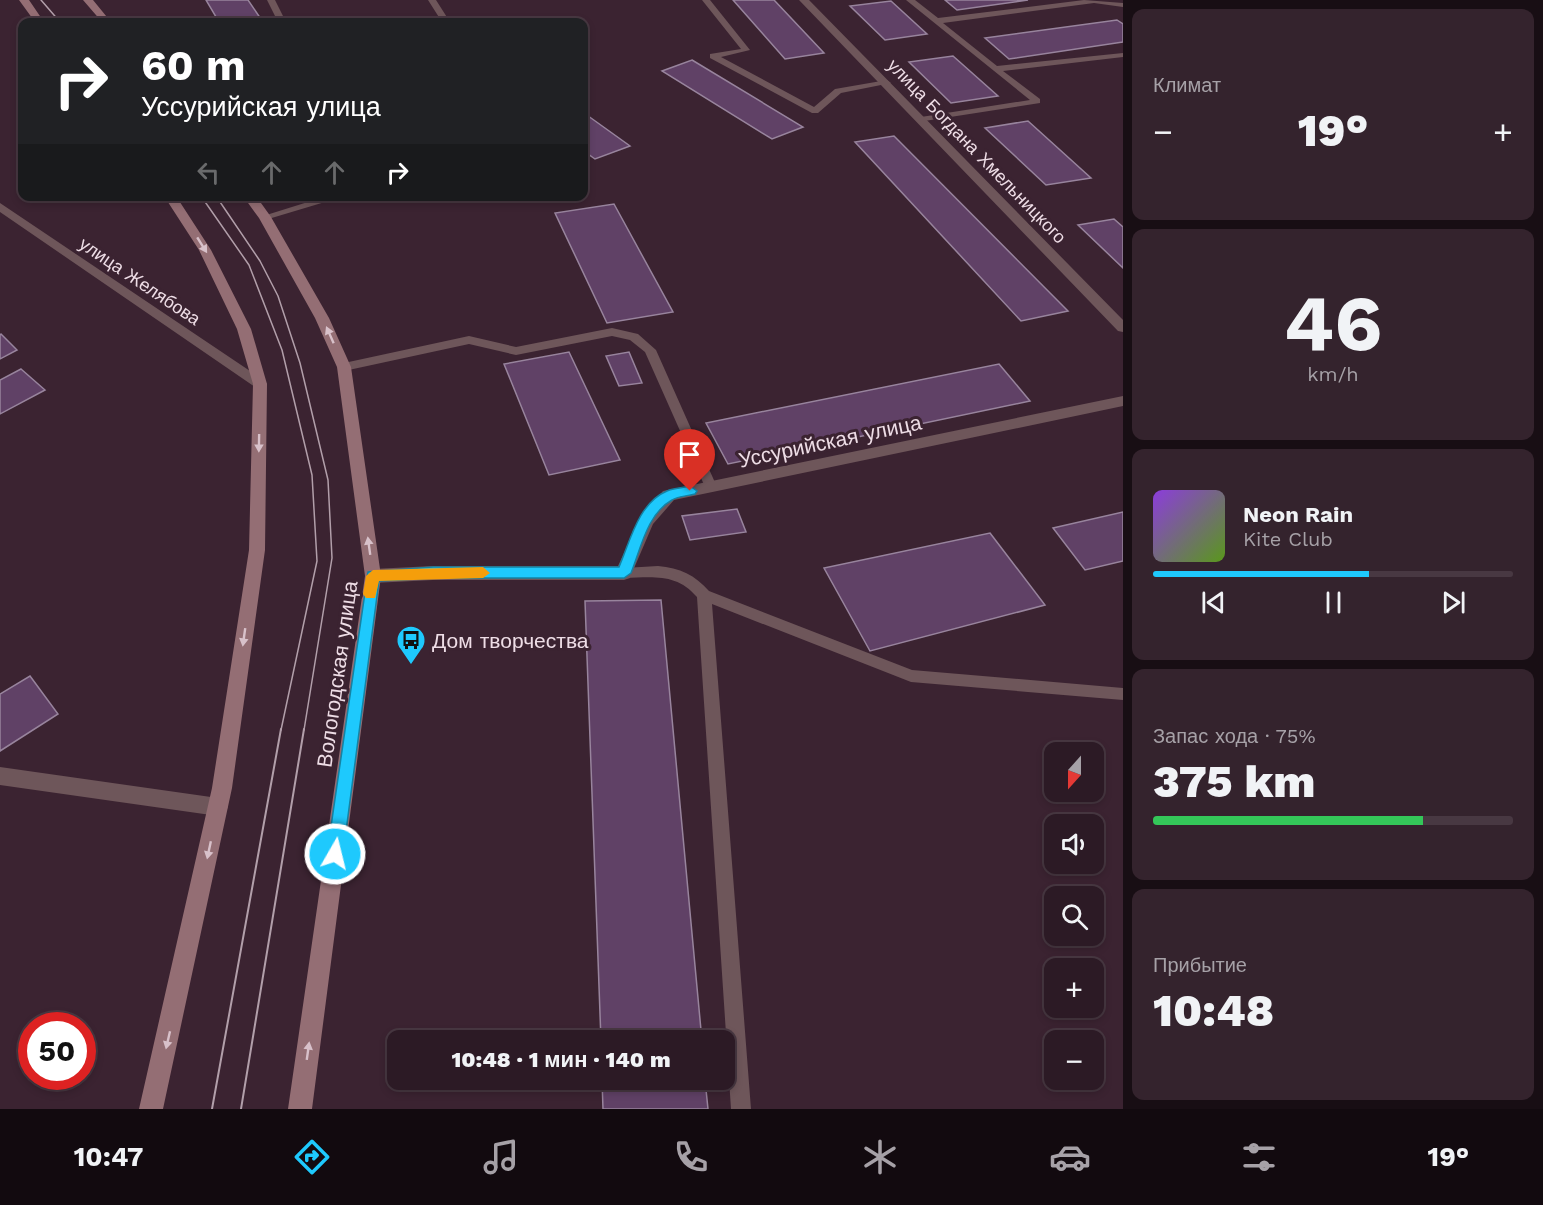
<!DOCTYPE html>
<html lang="ru">
<head>
<meta charset="utf-8">
<style>
	:root { --surface:#2c1a25; --page:#34232d; --text:#f1f3f6; --muted:#a6a1a7; --line:#483842; --accent:#1ec9fd }
	body { margin:0; font-family:"Work Sans",sans-serif; background:var(--page); color:var(--text); height:100vh; display:flex; flex-direction:column; font-size:22px; white-space:nowrap }
	* { box-sizing:border-box; margin:0 }
	p { font-size:20px; color:var(--muted) }
	.icon { flex:none; width:33px; height:33px; fill:none; stroke:currentColor; stroke-width:2; stroke-linecap:round; stroke-linejoin:round }
	.map { position:relative; flex:1; overflow:hidden }
	.side { display:flex; flex-direction:column; gap:9px; padding:9px; background:#180e14; width:420px }
	.side>* { flex:none }
	.top-card { position:absolute; left:18px; top:18px; width:570px; height:183px; border-radius:12px; box-shadow:0 3px 9px #0003,0 0 0 2px var(--line); background:#202124; color:#fff; overflow:hidden }
	.needle { width:39px; rotate:201deg }
	.buttons { position:absolute; left:1044px; top:742px; display:grid; gap:12px }
	.buttons a { display:grid; place-items:center; width:60px; height:60px; border-radius:12px; background:var(--surface); box-shadow:0 3px 9px #0003,0 0 0 2px var(--line); font-size:30px }
	.speed { position:absolute; left:18px; top:1012px; display:flex; gap:12px; font-size:30px; font-weight:700; text-align:center }
	.speed>* { display:grid; place-content:center; width:78px; height:78px; border-radius:50%; background:var(--surface); box-shadow:0 3px 9px #0003,0 0 0 2px var(--line); line-height:1 }
	.speed .limit { border:9px solid #d22; background:#fff; color:#111 }
	.pin { position:absolute; display:grid; place-items:center; width:51px; height:51px; color:#fff; margin:-62px -26px; border-radius:50% 50% 50% 0; rotate:-45deg; box-shadow:0 0 6px #0007 }
	.pin .icon { rotate:45deg }
	.me { position:absolute; width:66px; margin:-33px; rotate:8deg; stroke-linejoin:round; filter:drop-shadow(0 0 4px #0008) }
	.turn { display:flex; align-items:center; gap:21px; height:126px; padding:0 24px; font-size:27px }
	.turn .icon { width:78px; height:78px; stroke-width:2.5 }
	.turn b { display:block; font-size:42px; line-height:51px }
	.lanes { display:flex; align-items:center; height:57px; padding:0 24px; background:#0003; justify-content:center; gap:30px; direction:ltr }
	.lanes .off { opacity:.35 }
	.big { font-size:45px; font-weight:800; line-height:1.1 }
	.side .card { flex:1; display:flex; flex-direction:column; justify-content:center; gap:9px; min-width:0; padding:0 21px; border-radius:12px; background:var(--page) }
	.side .dial { align-items:center; gap:0 }
	.dial b { font-size:78px; line-height:1 }
	.song { display:flex; align-items:center; gap:18px }
	.cover { width:72px; height:72px; border-radius:9px; background:linear-gradient(135deg,hsl(270 70% 55%),hsl(90 70% 35%)) }
	.played { height:6px; border-radius:3px; background:linear-gradient(90deg,var(--accent) 60%,var(--line) 60%) }
	.keys { display:flex; justify-content:space-around; direction:ltr }
	.heat { display:flex; justify-content:space-between; align-items:center; font-size:33px; direction:ltr }
	.charge { height:9px; border-radius:4px; background:linear-gradient(90deg,#34c759 75%,var(--line) 0) }
	.trip { position:absolute; left:387px; top:1030px; width:348px; height:60px; border-radius:12px; background:var(--surface); box-shadow:0 3px 9px #0003,0 0 0 2px var(--line); font-weight:800; line-height:60px; text-align:center }
	.tab-bar { display:flex; height:96px; justify-content:space-around; align-items:center; background:#120a0f; color:var(--muted) }
	.tab-bar .icon { width:42px; height:42px }
	.tab-bar .active { color:var(--accent) }
	.tab-bar b { font-size:27px; color:var(--text) }
	main { display:flex; flex:1; min-height:0 }
	.map>svg:first-child { display:block }
</style>
</head>
<body>
<main>
<div class="map">
<svg width="1123" height="1109" viewBox="0 0 1123 1109">
	<rect width="100%" height="100%" fill="#3b2331"/>
	<path fill="#604166" stroke="#98849d" stroke-width="1.5" d="M 206,0 L 248,0 L 263,22 L 219,22 Z
		M 733,0 L 774,0 L 824,53 L 785,59 Z
		M 945,0 L 1028,0 L 957,10 Z
		M 891,1 L 927,34 L 885,40 L 850,6 Z
		M 1117,20 L 1123,24 L 1123,42 L 1009,59 L 985,38 Z
		M 953,56 L 998,96 L 951,103 L 909,62 Z
		M 692,60 L 803,127 L 772,139 L 662,71 Z
		M 584,113 L 630,146 L 595,159 L 584,151 Z
		M 1028,121 L 1091,178 L 1046,185 L 985,128 Z
		M 894,136 L 1068,311 L 1021,321 L 855,142 Z
		M 614,204 L 673,312 L 607,323 L 555,213 Z
		M 1114,219 L 1123,227 L 1123,268 L 1078,225 Z
		M 1,334 L 17,350 L 0,359 L 0,335 Z
		M 569,352 L 620,460 L 549,475 L 504,364 Z
		M 629,352 L 642,383 L 619,386 L 606,356 Z
		M 999,364 L 1030,401 L 728,464 L 706,423 Z
		M 21,369 L 45,390 L 0,414 L 0,380 Z
		M 737,509 L 746,532 L 690,540 L 682,516 Z
		M 1123,512 L 1123,561 L 1085,570 L 1053,528 Z
		M 990,533 L 1045,605 L 870,651 L 824,568 Z
		M 661,600 L 702,1041 L 601,1041 L 585,601 Z
		M 30,676 L 58,714 L 0,751 L 0,694 Z
		M 602,1080 L 705,1080 L 708,1109 L 603,1109 Z"/>
	<g fill="none" stroke-linecap="round" stroke-linejoin="round">
		<path fill="#6e565a" fill-rule="evenodd" d="M 267,0 L 275,0 L 283,16 L 321,20 L 325,22 L 277,20 Z
			M 428,0 L 436,0 L 450,22 L 442,22 Z
			M 702,0 L 710,0 L 750,50 L 721,57 L 814,107 L 835,89 L 887,80 L 891,83 L 841,93 L 818,113 L 812,113 L 710,58 L 710,54 L 741,49 Z
			M 906,0 L 915,0 L 938,18 L 1084,0 L 1123,3 L 1123,7 L 1094,3 L 943,23 L 997,66 L 1123,53 L 1123,57 L 1003,71 L 1040,99 L 1040,103 L 918,122 L 917,120 L 921,117 L 1030,100 Z
			M 327,196 L 345,196 L 265,220 L 260,217 Z
			M 612,328 L 638,334 L 656,350 L 717,487 L 716,490 L 711,492 L 705,487 L 645,352 L 630,340 L 612,336 L 516,355 L 469,344 L 344,371 L 338,367 L 344,363 L 469,336 L 516,347 Z
			M 658,566 C 680,568 695,575 709,591 L 912,670 L 1123,688 L 1123,700 L 911,682 L 712,604 L 751,1109 L 731,1109 L 697,597 C 677,573 653,577 624,578 L 619,577 L 617,573 L 619,569 L 624,568 Z"/>
		<path fill="#6e565a" fill-rule="evenodd" d="M 799,0 L 809,0 L 1123,320 L 1123,332 L 1118,331 Z
			M 0,203 L 265,381 L 267,384 L 265,387 L 255,387 L 0,212 Z
			M 1123,396 L 1123,406 L 674,500 L 653,524 L 632,573 L 630,578 L 624,580 L 433,580 L 373,583 L 367,581 L 365,576 L 367,571 L 373,569 L 433,566 L 618,566 L 641,516 L 663,491 Z
			M 0,767 L 218,798 L 225,801 L 228,807 L 225,813 L 218,816 L 0,785 Z"/>
		<path fill="#946e74" fill-rule="evenodd" d="M 19,0 L 29,0 L 44,22 L 35,22 Z
			M 83,0 L 93,0 L 111,22 L 102,22 Z
			M 164,196 L 176,196 L 211,250 L 251,329 L 267,384 L 265,550 L 232,788 L 163,1109 L 139,1109 L 212,788 L 249,550 L 253,384 L 237,329 L 199,250 Z
			M 243,196 L 256,196 L 271,217 L 329,318 L 351,367 L 381,576 L 312,1109 L 288,1109 L 365,576 L 337,367 L 315,318 L 259,218 Z"/>
		<path stroke="#b29faa" stroke-width="1.5" d="M 41,0 L 60,22
			M 201,196 L 249,265 L 282,350 L 312,475 L 317,561 L 281,730
			M 216,196 L 260,261 L 278,296 L 300,363 L 328,480 L 332,558 L 304,730"/>
		<path stroke="#b29faa" stroke-width="2" d="M 212,1109 L 281,729
			M 241,1109 L 304,729"/>
	</g>
	<defs><path id="oneway-solid" d="M-6-.8H1V-3.2L6.5 0L1 3.2V.8H-6Z" transform="scale(1.5)"/></defs>
	<g fill="#d8c1ca">
		<use href="#oneway-solid" transform="translate(202 245) rotate(58)"/>
		<use href="#oneway-solid" transform="translate(330 335) rotate(-114)"/>
		<use href="#oneway-solid" transform="translate(259 443) rotate(91)"/>
		<use href="#oneway-solid" transform="translate(369 546) rotate(-98)"/>
		<use href="#oneway-solid" transform="translate(244 637) rotate(98)"/>
		<use href="#oneway-solid" transform="translate(209 850) rotate(102)"/>
		<use href="#oneway-solid" transform="translate(168 1040) rotate(103)"/>
		<use href="#oneway-solid" transform="translate(308 1051) rotate(-82)"/>
	</g>
	<path fill="#1ec9fd" stroke="#1483a4" stroke-width="1.5" d="M 690,486 L 697,491 L 695,494 C 688,496 678,496 672,500 C 647,514 641,548 631,573 L 624,578 L 433,578 L 379,581 L 343,854 L 341,860 L 335,862 L 329,860 L 327,854 L 368,572 L 433,567 L 619,567 C 630,542 638,503 667,491 C 674,488 683,488 690,486 Z"/>
	<path fill="#f59e0b" d="M 483,567 L 490,573 L 483,578 L 379,581 L 375,598 L 366,598 L 363,594 L 366,576 L 373,570 Z"/>
	<defs>
		<g id="bus-pin" transform="scale(1.5)"><path d="M0 17L-7.5 6A9.5 9.5 0 1 1 7.5 6Z" fill="#1ec9fd" stroke="#3b2331"/><path d="M-5-6H5V4H4V6H2V4H-2V6H-4V4H-5ZM-3.5-4V0h7V-4ZM-3.5 1.2v1.5H-2V1.2ZM2 1.2v1.5H3.5V1.2Z" fill="#111"/></g>
	</defs>
	<g fill-rule="evenodd">
		<use href="#bus-pin" x="411" y="640"/>
	</g>
	<g text-anchor="middle" dominant-baseline="central" stroke-width="6" stroke-linejoin="round" paint-order="stroke">
		<g font-size="18" fill="#eedde6" stroke="#3b2331">
			<text transform="translate(977 151) rotate(46)">улица Богдана Хмельницкого</text>
			<text transform="translate(140 281) rotate(34)">улица Желябова</text>
		</g>
		<g font-size="21" fill="#eedde6" stroke="#3b2331">
			<text transform="translate(830 441) rotate(-12)">Уссурийская улица</text>
			<text transform="translate(337 674) rotate(-82)">Вологодская улица</text>
		</g>
		<g font-size="21" fill="#eedde6" stroke="#3b2331" text-anchor="start">
			<text x="432" y="640">Дом творчества</text>
		</g>
	</g>
</svg>
<div class="buttons">
<a><svg class="needle" viewBox="-14 -14 28 28"><path d="M0-13l5 13h-10z" fill="#e53935"/><path d="M0 13l5-13h-10z" fill="#a6a1a7"/></svg></a>
<a><svg class="icon" aria-label="sound" viewBox="0 0 24 24"><path d="M4 9h4l5-4v14l-5-4H4zM17 9q2 3 0 6"/></svg></a>
<a><svg class="icon" aria-label="search" viewBox="0 0 24 24"><circle cx="10" cy="10" r="6"/><path d="M15 15l6 6"/></svg></a>
<a>+</a>
<a>−</a>
</div>
<div class="speed"><div class="limit">50</div></div>
<div class="pin" style="left:690px;top:491px;background:#d93025"><svg class="icon" aria-label="arrive" viewBox="0 0 24 24"><path d="M6 21V4h12l-3 4 3 4H6"/></svg></div>
<svg class="me" style="left:335px;top:854px" viewBox="-20 -20 40 40"><circle r="17" fill="#1ec9fd" stroke="#fff" stroke-width="3"/><path d="M0-11L8 9 0 5-8 9z" fill="#fff"/></svg>
<div class="trip">10:48 · 1 мин · 140 m</div>
<div class="top-card">
<div class="turn"><svg class="icon" aria-label="right" viewBox="0 0 24 24"><path d="M7 20v-9h11M14 6l5 5-5 5"/></svg><div><b>60 m</b>Уссурийская улица</div></div>
<div class="lanes"><svg class="icon off" aria-label="left" viewBox="0 0 24 24"><path d="M17 20v-9H6M10 6l-5 5 5 5"/></svg><svg class="icon off" aria-label="ahead" viewBox="0 0 24 24"><path d="M12 20V5M6 11l6-6 6 6"/></svg><svg class="icon off" aria-label="ahead" viewBox="0 0 24 24"><path d="M12 20V5M6 11l6-6 6 6"/></svg><svg class="icon" aria-label="right" viewBox="0 0 24 24"><path d="M7 20v-9h11M14 6l5 5-5 5"/></svg></div>
</div>
</div>
<section class="side">
<div class="card"><p>Климат</p>
<div class="heat"><a>−</a><b class="big">19°</b><a>+</a></div>
</div>
<div class="card dial"><b>46</b><p>km/h</p></div>
<div class="card">
<div class="song"><i class="cover"></i><div><b>Neon Rain</b><p>Kite Club</p></div></div>
<div class="played"></div>
<div class="keys"><svg class="icon" aria-label="previous" viewBox="0 0 24 24"><path d="M18 5L8 12l10 7zM5 5v14"/></svg><svg class="icon" aria-label="pause" viewBox="0 0 24 24"><path d="M8 5v14M16 5v14"/></svg><svg class="icon" aria-label="next" viewBox="0 0 24 24"><path d="M6 5l10 7-10 7zM19 5v14"/></svg></div>
</div>
<div class="card"><p>Запас хода · 75%</p><b class="big">375 km</b><div class="charge"></div></div>
<div class="card"><p>Прибытие</p><b class="big">10:48</b></div>
</section>
</main>
<nav class="tab-bar">
<b>10:47</b>
<svg class="icon active" aria-label="directions" viewBox="0 0 24 24"><path d="M12 3l9 9-9 9-9-9zM9 14v-3h6M13 9l2 2-2 2"/></svg>
<svg class="icon" aria-label="music" viewBox="0 0 24 24"><path d="M9 18V5l10-2v13"/><circle cx="6" cy="18" r="3"/><circle cx="16" cy="16" r="3"/></svg>
<svg class="icon" aria-label="phone" viewBox="0 0 24 24"><path d="M5 4h4l2 5-3 2q2 4 5 5l2-3 5 2v4C11 20 4 13 5 4z"/></svg>
<svg class="icon" aria-label="climate" viewBox="0 0 24 24"><path d="M12 3v18M4 7l16 10M4 17L20 7"/></svg>
<svg class="icon" aria-label="car" viewBox="0 0 24 24"><path d="M5 17H2v-5l4-1 3-4h7l3 4 3 1v5h-3M9 17h6M6 11h13"/><circle cx="7" cy="17" r="2"/><circle cx="17" cy="17" r="2"/></svg>
<svg class="icon" aria-label="filters" viewBox="0 0 24 24"><path d="M4 7h16M4 17h16"/><circle cx="9" cy="7" r="2"/><circle cx="15" cy="17" r="2"/></svg>
<b>19°</b>
</nav>
</body>
</html>
